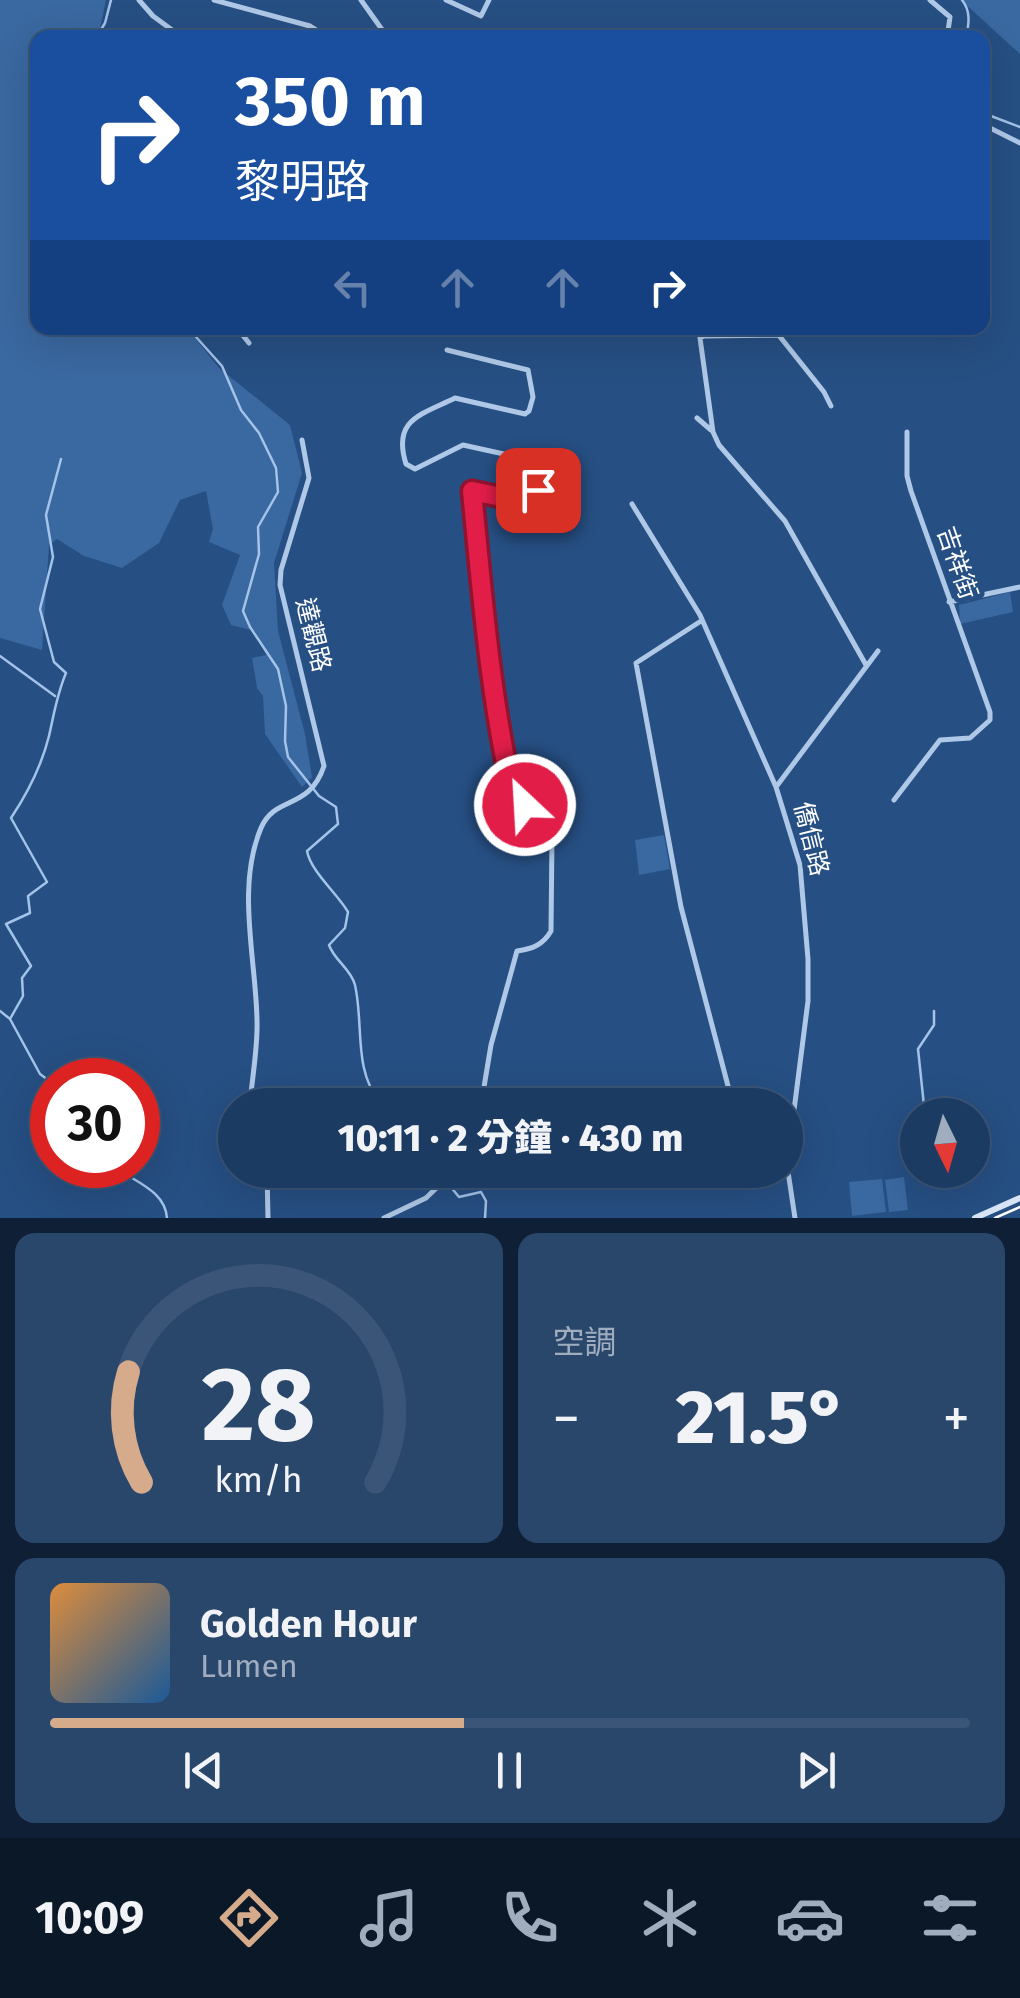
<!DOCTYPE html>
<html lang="zh-TW">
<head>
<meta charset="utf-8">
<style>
	:root { --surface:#1c3b62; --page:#29466b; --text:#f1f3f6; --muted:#a0adbe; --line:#3a5577; --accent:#d6ab8b }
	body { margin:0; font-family:"Fira Sans","Noto Sans TC",sans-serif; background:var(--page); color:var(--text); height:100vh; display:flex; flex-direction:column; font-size:38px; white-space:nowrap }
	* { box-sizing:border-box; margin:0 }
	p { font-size:32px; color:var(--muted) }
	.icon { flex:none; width:55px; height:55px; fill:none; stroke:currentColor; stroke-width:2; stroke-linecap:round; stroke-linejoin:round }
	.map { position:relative; height:1218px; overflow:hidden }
	.panel { display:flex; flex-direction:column; gap:15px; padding:15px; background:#0f2036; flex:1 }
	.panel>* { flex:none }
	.top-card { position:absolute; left:30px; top:30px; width:960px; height:305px; border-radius:20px; box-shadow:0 10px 40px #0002,0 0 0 2px var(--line); background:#1a4fa0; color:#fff; overflow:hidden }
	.needle { width:65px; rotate:175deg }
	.controls { position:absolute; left:900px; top:1098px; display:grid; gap:20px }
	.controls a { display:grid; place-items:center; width:90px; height:90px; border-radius:50%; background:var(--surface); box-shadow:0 10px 40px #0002,0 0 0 2px var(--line); font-size:50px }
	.speed { position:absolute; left:30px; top:1058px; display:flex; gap:20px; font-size:50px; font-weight:700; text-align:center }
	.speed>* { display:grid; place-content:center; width:130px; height:130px; border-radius:50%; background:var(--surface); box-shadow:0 10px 40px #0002,0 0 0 2px var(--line); line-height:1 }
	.speed .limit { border:15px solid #d22; background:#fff; color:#111 }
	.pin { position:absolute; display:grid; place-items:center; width:85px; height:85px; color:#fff; margin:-42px; border-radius:20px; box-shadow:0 5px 15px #0006 }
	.me { position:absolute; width:110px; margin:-55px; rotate:335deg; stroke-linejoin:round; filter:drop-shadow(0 0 8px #0008) }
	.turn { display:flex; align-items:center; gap:35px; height:210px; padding:0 40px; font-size:45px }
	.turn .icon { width:130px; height:130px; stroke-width:2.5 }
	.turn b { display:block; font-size:70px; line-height:85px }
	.lanes { display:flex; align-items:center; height:95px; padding:0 40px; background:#0003; justify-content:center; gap:50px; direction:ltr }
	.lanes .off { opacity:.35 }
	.big { font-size:75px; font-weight:800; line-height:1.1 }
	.panel .tile { flex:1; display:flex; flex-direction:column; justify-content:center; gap:15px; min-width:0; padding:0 35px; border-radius:20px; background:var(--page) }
	.panel .dial { align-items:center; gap:0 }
	.dial svg { height:260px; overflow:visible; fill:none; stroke:var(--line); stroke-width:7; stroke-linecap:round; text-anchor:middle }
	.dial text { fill:var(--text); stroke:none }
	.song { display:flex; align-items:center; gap:30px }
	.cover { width:120px; height:120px; border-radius:15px; background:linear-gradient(135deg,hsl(30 70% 55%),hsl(210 70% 35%)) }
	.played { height:10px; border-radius:5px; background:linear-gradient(90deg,var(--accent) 45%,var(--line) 45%) }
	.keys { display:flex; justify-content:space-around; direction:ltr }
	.heat { display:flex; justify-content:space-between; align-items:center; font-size:55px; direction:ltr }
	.panel .tiles { flex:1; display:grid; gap:15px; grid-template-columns:1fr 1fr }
	.tile:last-child { grid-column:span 2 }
	.trip { position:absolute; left:218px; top:1088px; width:585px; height:100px; border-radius:50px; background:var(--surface); box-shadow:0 10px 40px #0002,0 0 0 2px var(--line); font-weight:800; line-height:100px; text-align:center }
	.dock { display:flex; height:160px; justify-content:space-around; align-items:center; background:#0b1827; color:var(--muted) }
	.dock .icon { width:70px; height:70px }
	.dock .selected { color:var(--accent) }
	.dock b { font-size:45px; color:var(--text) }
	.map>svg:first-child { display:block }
</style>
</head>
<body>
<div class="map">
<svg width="1020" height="1218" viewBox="0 0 1020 1218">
	<rect width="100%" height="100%" fill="#264f83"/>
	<path fill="#3a68a0" d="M 0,0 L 106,0 L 98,37 L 38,38 L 38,328 L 187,328 L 219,368 L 290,425 L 302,473 L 274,563 L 278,631 L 305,734 L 312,777 L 302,787 L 265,734 L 263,696 L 257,688 L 252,658 L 266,655 L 255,631 L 231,625 L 222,605 L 240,555 L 209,542 L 213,529 L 206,491 L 180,500 L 159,543 L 122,568 L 84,556 L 57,539 L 49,545 L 42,650 L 0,638 Z
		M 961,0 L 1020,0 L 1020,54 Z
		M 1010,592 L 1013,612 L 960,624 L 959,605 Z
		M 664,835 L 670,869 L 639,875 L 635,840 Z
		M 904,1177 L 908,1210 L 889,1212 L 885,1180 Z
		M 882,1179 L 886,1212 L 852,1216 L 849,1182 Z"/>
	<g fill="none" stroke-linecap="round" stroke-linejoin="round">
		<path stroke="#a3c3e8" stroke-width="2.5" d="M 962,0 C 971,11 969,24 966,38
			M 96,38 L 105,23 L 111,0
			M 982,106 L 991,116 L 1020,127
			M 188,328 L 222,366 L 241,410 L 259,433 L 276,468 L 278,492 L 258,527 L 259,554 L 243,611 L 250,627 L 278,669 L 286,706 L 285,741 L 288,757 L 319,796 L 336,807 L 338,824 L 307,851 C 311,872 337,893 348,912 L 345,928 L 329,945 C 334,960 351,969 355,985 C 364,1024 353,1070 380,1102 L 410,1096 L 427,1105
			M 0,656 L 55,696
			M 0,1011 L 10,1019
			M 52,1083 L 40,1074 L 10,1019 L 23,996 L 22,978 L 31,966 L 6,924 L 30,913 L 28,896 L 47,882 L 11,818 C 27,794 42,764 49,736 C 54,714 57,694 66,673 L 54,662 L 40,609 L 53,557 L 46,515 L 61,459
			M 925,1115 L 918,1049 L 934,1025 L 934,1011
			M 113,1165 C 131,1181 165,1189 167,1218
			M 927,1170 L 927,1173
			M 442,1171 L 442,1170
			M 450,1186 L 459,1197 L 481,1192 L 486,1201 L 485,1218"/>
		<path stroke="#afc8e7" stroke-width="5" d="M 139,0 L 153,16 L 183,38
			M 214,0 L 310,26 L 329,38
			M 361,0 L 388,38
			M 446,0 L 481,16 L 489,0
			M 930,0 L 950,17 L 947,38
			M 982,124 L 1020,143
			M 237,328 L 249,343
			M 773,328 L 824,392 L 831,406
			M 779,335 L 704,336 L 700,338 L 713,432 L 719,445 L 785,521 L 866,665
			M 447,350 L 528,370 L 533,397 L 529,411 L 525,414 L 455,398 C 421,415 392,419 406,464 L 415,469 L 463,445 L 531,460 L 538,472 L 538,490 L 526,501 L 472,491 C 479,563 488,635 497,707 C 501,733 502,785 517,806 C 524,815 532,817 537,827 L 547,829 L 553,820 L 545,810 L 537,812 L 534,818
			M 697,418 L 711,430
			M 632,504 L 700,615 L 776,787 L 800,865 L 808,959 L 808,1001 L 787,1165 L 795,1218
			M 949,602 L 1020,587
			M 701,621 L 636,663 L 681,907 L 733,1105
			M 776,787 L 878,651
			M 516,800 L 537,812
			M 894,800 L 940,740 L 970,738 L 990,720 L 990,712 L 911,491 L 907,476 L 907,432
			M 250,1105 C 252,1077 258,1048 257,1020 C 256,959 236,887 261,828 C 275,795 309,811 324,766 L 280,585 L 281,570 L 309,478 L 302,440
			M 481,1105 L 491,1045 L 517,951 C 532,949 543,945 551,931 L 552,837 L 549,827
			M 267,1170 L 268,1218
			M 384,1218 L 426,1198 L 455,1170"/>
		<path stroke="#d8e5f6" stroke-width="6" d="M 975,1218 L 1020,1198"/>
		<path stroke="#fff" stroke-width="2.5" d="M 995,1218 L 1020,1207"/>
	</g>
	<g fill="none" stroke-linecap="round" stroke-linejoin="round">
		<g stroke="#92132f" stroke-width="25">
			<path id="route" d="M 525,805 L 513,796 C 490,697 482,592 472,491 L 526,502 L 538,490"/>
		</g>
		<use href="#route" stroke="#e11d48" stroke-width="18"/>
	</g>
	<g text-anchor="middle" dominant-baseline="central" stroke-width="10" stroke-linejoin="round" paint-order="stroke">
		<g font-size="25" fill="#fff" stroke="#264f83">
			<text transform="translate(957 563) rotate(71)">吉祥街</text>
			<text transform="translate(313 635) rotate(76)">達觀路</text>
			<text transform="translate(811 839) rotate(76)">僑信路</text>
		</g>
	</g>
</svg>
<div class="controls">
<a><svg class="needle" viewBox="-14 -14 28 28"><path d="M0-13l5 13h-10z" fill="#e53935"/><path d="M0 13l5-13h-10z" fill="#a0adbe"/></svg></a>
</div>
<div class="speed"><div class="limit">30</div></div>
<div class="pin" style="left:538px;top:490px;background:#d93025"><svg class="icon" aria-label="arrive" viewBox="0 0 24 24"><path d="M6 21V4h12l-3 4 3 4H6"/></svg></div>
<svg class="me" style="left:525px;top:805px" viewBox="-20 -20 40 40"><circle r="17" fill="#e11d48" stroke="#fff" stroke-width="3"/><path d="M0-11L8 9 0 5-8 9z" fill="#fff"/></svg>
<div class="trip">10:11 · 2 分鐘 · 430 m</div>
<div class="top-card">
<div class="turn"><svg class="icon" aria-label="right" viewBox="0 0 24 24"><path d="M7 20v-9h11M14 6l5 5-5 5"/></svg><div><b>350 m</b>黎明路</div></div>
<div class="lanes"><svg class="icon off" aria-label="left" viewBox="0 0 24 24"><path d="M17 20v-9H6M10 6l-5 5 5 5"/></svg><svg class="icon off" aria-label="ahead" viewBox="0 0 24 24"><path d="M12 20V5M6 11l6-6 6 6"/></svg><svg class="icon off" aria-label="ahead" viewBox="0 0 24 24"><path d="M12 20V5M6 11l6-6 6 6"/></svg><svg class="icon" aria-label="right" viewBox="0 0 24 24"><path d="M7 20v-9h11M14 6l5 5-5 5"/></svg></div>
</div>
</div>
<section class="panel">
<div class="tiles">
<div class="tile dial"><svg viewBox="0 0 100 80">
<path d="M14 69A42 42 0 1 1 86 69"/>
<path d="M14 69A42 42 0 0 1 10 35" stroke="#d6ab8b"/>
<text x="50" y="56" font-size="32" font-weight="700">28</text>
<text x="50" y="72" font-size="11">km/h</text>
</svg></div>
<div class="tile"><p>空調</p>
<div class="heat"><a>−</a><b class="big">21.5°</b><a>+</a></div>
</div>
<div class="tile">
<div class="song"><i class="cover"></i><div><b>Golden Hour</b><p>Lumen</p></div></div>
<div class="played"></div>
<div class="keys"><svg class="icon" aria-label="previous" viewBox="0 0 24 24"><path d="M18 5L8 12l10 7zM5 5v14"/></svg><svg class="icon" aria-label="pause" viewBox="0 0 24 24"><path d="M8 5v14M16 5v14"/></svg><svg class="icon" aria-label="next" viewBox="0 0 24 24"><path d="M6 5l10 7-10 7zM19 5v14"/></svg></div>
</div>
</div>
</section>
<nav class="dock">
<b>10:09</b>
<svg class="icon selected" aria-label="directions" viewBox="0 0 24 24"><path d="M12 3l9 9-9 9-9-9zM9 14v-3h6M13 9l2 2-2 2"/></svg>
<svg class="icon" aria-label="music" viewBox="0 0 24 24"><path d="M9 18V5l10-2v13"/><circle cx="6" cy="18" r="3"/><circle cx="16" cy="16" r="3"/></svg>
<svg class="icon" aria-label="phone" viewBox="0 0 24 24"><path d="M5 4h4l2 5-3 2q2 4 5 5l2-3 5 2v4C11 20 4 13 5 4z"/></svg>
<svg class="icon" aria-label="climate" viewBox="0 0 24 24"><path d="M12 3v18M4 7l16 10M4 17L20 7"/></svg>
<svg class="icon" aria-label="car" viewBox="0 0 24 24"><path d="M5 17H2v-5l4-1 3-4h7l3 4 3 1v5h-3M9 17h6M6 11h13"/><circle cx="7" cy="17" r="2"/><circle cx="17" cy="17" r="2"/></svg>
<svg class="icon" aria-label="filters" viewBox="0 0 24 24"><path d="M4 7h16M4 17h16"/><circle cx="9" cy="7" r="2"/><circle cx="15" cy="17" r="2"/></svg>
</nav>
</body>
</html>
